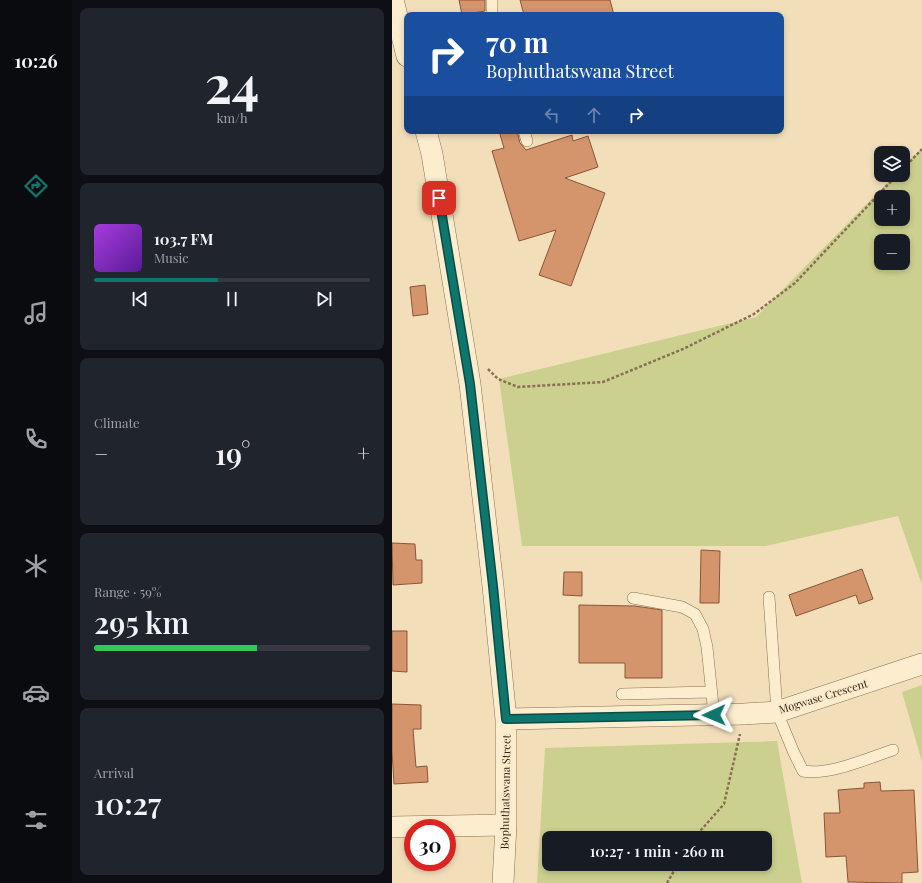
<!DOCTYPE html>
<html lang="en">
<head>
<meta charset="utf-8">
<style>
	:root { --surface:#171b24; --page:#20242c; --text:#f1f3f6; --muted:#9ea1a6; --line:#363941; --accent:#0f766e }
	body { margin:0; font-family:"Playfair Display",serif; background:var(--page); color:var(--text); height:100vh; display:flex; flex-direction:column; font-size:15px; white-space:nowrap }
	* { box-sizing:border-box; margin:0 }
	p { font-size:13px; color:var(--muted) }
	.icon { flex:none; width:22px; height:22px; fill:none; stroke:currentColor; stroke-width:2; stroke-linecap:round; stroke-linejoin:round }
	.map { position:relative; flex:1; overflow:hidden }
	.details { display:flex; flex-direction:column; gap:8px; padding:8px; background:#0d0f14; width:320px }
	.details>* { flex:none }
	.top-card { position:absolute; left:12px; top:12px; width:380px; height:122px; border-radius:8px; box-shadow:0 2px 6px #0003; background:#1a4fa0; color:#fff; overflow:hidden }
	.buttons { position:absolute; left:482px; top:146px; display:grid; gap:8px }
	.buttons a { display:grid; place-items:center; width:36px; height:36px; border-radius:8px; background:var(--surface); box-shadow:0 2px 6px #0003; font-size:20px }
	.speed { position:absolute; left:12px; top:819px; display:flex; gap:8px; font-size:20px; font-weight:700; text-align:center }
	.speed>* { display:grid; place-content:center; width:52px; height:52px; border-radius:50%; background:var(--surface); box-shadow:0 2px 6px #0003; line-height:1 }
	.speed .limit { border:6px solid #d22; background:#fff; color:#111 }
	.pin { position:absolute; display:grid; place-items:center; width:34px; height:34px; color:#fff; margin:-17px; border-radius:8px; box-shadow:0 2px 6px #0006 }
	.me { position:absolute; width:44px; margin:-22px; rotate:269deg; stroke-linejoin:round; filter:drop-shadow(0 0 3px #0008) }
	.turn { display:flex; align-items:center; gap:14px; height:84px; padding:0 16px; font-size:18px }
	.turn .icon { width:52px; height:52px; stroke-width:2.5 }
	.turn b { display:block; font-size:28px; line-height:34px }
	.lanes { display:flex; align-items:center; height:38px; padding:0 16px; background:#0003; justify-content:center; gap:20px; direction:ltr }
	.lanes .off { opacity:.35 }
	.big { font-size:30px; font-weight:600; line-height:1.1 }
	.details .widget { flex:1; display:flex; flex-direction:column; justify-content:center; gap:6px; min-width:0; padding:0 14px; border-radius:8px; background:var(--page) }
	.details .dial { align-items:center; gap:0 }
	.dial b { font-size:52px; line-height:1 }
	.song { display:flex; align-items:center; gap:12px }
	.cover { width:48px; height:48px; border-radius:6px; background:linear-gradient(135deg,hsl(280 70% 55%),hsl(270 70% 35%)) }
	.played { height:4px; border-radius:2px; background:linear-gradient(90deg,var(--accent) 45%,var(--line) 45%) }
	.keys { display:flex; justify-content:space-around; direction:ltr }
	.heat { display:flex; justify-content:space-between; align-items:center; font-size:22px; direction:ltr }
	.charge { height:6px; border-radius:3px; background:linear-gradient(90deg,#34c759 59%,var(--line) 0) }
	.trip { position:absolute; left:150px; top:831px; width:230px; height:40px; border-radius:8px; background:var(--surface); box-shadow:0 2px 6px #0003; font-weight:600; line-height:40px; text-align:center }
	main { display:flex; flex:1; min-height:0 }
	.tabs { display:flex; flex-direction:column; width:72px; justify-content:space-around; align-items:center; background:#090b0e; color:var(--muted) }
	.tabs .icon { width:28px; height:28px }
	.tabs .active { color:var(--accent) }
	.tabs b { font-size:18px; color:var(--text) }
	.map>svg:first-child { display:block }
</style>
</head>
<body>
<main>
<nav class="tabs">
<b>10:26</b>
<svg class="icon active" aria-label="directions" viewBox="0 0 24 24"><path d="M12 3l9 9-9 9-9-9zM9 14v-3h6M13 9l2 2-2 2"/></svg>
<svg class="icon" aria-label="music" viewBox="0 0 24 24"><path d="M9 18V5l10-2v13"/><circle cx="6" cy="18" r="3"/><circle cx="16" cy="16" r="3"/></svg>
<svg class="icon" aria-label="phone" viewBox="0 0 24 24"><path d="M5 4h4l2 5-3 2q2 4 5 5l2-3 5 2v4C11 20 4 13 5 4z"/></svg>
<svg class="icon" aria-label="climate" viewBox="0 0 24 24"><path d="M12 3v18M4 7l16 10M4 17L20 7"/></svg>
<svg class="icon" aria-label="car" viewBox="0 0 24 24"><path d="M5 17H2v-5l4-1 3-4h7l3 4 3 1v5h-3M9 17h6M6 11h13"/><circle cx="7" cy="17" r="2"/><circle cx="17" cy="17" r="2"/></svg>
<svg class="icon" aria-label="filters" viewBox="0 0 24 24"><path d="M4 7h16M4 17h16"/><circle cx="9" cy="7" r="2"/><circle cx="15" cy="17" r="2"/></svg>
</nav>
<section class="details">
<div class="widget dial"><b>24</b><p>km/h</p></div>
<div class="widget">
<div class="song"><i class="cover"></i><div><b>103.7 FM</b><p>Music</p></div></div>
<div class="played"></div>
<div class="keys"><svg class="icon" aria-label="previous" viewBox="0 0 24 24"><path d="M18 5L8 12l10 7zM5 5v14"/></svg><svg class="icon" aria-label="pause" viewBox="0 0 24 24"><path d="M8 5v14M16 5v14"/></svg><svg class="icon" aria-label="next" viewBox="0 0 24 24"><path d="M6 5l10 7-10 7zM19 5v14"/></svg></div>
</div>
<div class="widget"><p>Climate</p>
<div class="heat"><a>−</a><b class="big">19°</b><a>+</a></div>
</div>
<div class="widget"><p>Range · 59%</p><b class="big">295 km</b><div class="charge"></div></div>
<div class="widget"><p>Arrival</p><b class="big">10:27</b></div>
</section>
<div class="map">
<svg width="530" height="883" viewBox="0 0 530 883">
	<rect width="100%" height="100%" fill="#f2dfba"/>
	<path fill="#cbd08e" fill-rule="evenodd" d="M 530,148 L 530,585 L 506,516 L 374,546 L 130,546 L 107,379 L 364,317 L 503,175 L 511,175 L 511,167 ZM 489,197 L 511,197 L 511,219 L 489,219 ZM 489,241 L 511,241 L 511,263 L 489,263 Z
		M 530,685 L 530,762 L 510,692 Z
		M 385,741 L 410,883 L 145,883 L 153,748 ZM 157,838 L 373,838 L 373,864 L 157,864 Z"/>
	<path fill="#d4946c" stroke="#8b5537" d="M 67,0 L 93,0 L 93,11 L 70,15 Z
		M 128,0 L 218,0 L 222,15 L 132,15 Z
		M 107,131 L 125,131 L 128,143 L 134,150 L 180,135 L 181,141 L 196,136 L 206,167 L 173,178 L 213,193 L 179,286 L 147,275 L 164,230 L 127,241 L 100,151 L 112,148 Z
		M 33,285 L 36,314 L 21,316 L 18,287 Z
		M 0,543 L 23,544 L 24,560 L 30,560 L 30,583 L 1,585 Z
		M 309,550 L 328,551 L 327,603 L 308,603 Z
		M 470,569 L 481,599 L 467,604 L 464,595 L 404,616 L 397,595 Z
		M 172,572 L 190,572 L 190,596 L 171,595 Z
		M 187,605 L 243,606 L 270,610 L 270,678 L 233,678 L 233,663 L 187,663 Z
		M 0,631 L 15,631 L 15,672 L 0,671 Z
		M 0,704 L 29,705 L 29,729 L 21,729 L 24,767 L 35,766 L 36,782 L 2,784 L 0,752 Z
		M 488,782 L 489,791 L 522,790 L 526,872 L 510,873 L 510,883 L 456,882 L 454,856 L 434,857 L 432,813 L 448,813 L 446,790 L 472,788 L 472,783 Z"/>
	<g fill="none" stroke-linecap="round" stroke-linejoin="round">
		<g stroke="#8a6e53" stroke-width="12">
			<path id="lane" d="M 100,15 L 100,0
				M 132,131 L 135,141
				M 377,597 L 385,712 L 402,753 L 411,771 C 437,776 476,758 501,750
				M 241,598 L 290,607 L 303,614 L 311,629 L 315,647 L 322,715
				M 230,694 L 319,692"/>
		</g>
		<g stroke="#8a6e53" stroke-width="22">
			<path id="street" d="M 1,0 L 15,56
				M 34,131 L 40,154 L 78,384 L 101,586 L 114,719 L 114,825 L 111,883
				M 114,719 L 352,714 L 385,712 L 530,664
				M 0,827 L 114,825"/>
		</g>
		<path stroke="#8a6e53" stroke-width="2.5" stroke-dasharray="3 2" stroke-linecap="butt" d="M 511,169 L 530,149
			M 96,369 L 106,379 L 126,387 L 211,382 L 291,349 L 362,314 L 403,283 L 505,175
			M 302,838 L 332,804 L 348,734
			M 275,883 L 286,864"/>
		<use href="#lane" stroke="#fcedce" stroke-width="11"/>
		<use href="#street" stroke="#fcedce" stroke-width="21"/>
	</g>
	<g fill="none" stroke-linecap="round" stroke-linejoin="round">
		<g stroke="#0a4d48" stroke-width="10">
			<path id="route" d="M 47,198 L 78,384 L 101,586 L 114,719 L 322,715"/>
		</g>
		<use href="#route" stroke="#0f766e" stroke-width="7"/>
	</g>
	<g text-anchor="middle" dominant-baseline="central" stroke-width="4" stroke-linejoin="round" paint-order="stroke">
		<g font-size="11" fill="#37271a" stroke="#f9eaca">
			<text transform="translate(431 696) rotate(-17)">Mogwase Crescent</text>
			<text transform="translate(113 792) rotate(-89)">Bophuthatswana Street</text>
		</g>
	</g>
</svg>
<div class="buttons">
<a><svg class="icon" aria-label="layers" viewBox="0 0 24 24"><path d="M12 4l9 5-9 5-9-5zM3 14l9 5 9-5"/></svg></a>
<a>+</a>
<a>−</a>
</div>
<div class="speed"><div class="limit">30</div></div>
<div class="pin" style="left:47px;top:198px;background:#d93025"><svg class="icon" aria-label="arrive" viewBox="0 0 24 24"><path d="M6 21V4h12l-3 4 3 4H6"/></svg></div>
<svg class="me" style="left:322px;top:715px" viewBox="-20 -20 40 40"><path d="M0-17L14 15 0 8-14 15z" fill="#0f766e" stroke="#fff" stroke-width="4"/></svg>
<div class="trip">10:27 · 1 min · 260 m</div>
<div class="top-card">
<div class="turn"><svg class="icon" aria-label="right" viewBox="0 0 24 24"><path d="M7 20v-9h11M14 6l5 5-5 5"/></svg><div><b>70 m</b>Bophuthatswana Street</div></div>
<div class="lanes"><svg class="icon off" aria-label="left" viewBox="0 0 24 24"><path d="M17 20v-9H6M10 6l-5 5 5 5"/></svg><svg class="icon off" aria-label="ahead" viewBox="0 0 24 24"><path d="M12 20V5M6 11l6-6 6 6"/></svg><svg class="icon" aria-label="right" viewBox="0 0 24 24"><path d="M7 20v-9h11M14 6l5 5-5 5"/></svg></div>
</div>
</div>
</main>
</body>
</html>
